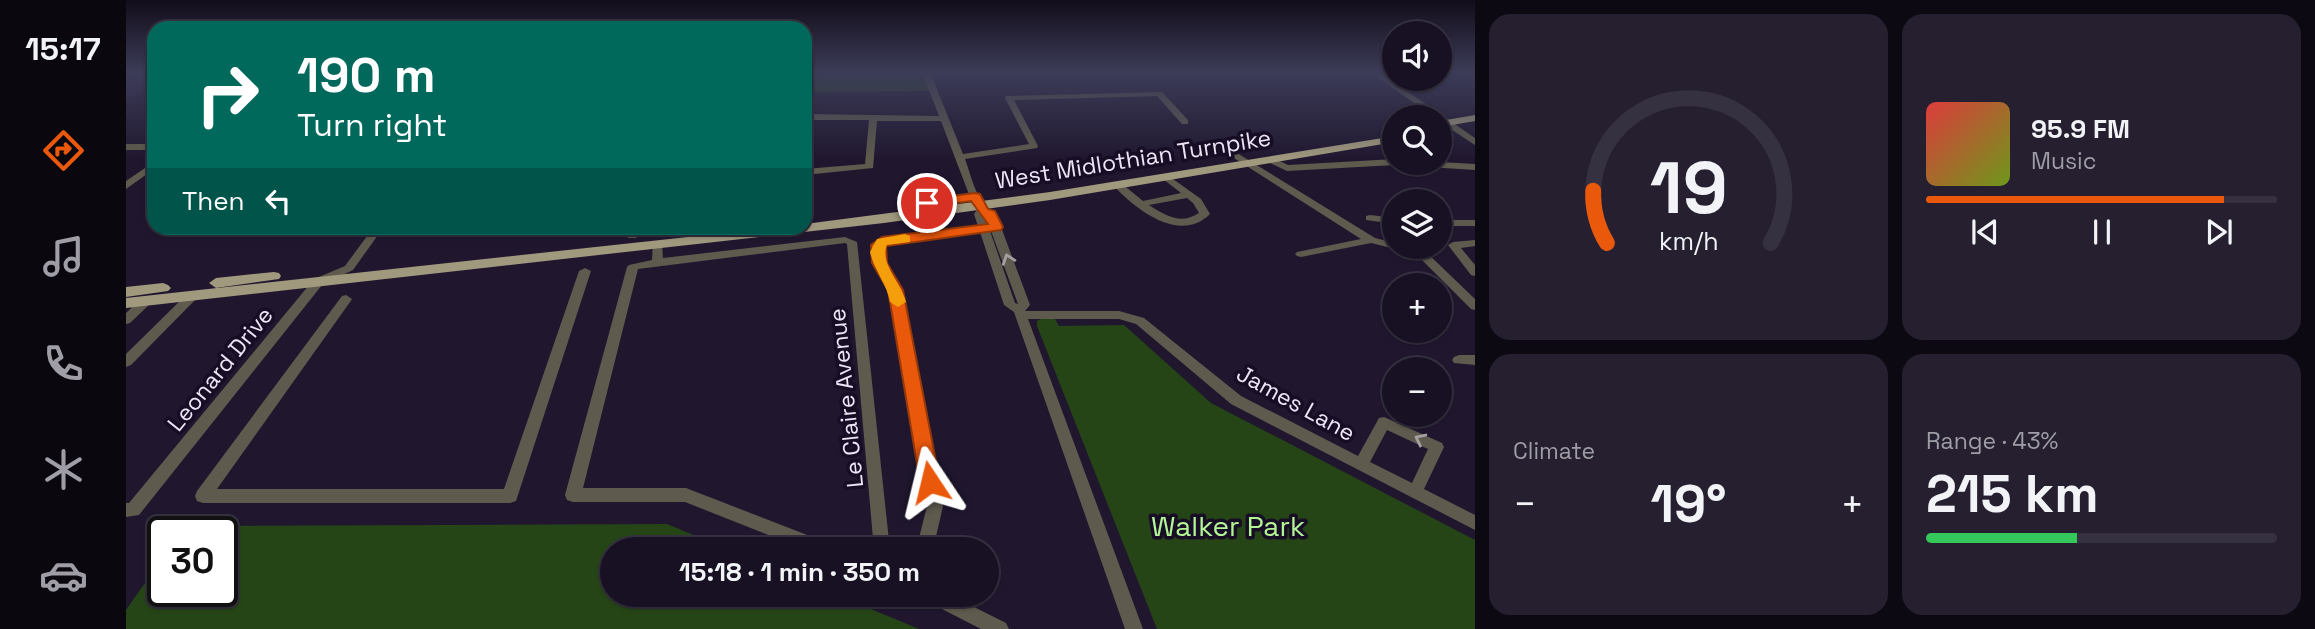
<!DOCTYPE html>
<html lang="en">
<head>
<meta charset="utf-8">
<style>
	:root { --surface:#181123; --page:#251f30; --text:#f1f3f6; --muted:#9f9da6; --line:#363141; --accent:#ea580c }
	body { margin:0; font-family:"Space Grotesk",sans-serif; background:var(--page); color:var(--text); height:100vh; display:flex; flex-direction:column; font-size:26px; white-space:nowrap }
	* { box-sizing:border-box; margin:0 }
	p { font-size:23px; color:var(--muted) }
	.icon { flex:none; width:38px; height:38px; fill:none; stroke:currentColor; stroke-width:2; stroke-linecap:round; stroke-linejoin:round }
	.map { position:relative; flex:1; overflow:hidden }
	.panel { display:flex; flex-direction:column; gap:14px; padding:14px; background:#0d0913; width:840px }
	.panel>* { flex:none }
	.hud { position:absolute; left:21px; top:21px; width:665px; height:214px; border-radius:21px; box-shadow:0 2px 5px #0004,0 0 0 2px var(--line); background:#00695c; color:#fff; overflow:hidden }
	.controls { position:absolute; left:1256px; top:21px; display:grid; gap:14px }
	.controls a { display:grid; place-items:center; width:70px; height:70px; border-radius:50%; background:var(--surface); box-shadow:0 2px 5px #0004,0 0 0 2px var(--line); font-size:35px }
	.speed { position:absolute; left:21px; top:516px; display:flex; gap:14px; font-size:35px; font-weight:700; text-align:center }
	.speed>* { display:grid; place-content:center; width:91px; height:91px; border-radius:50%; background:var(--surface); box-shadow:0 2px 5px #0004,0 0 0 2px var(--line); line-height:1 }
	.speed .limit { border:4px solid #111; border-radius:10px; background:#fff; color:#111 }
	.pin { position:absolute; display:grid; place-items:center; width:60px; height:60px; color:#fff; margin:-30px; border:4px solid #fff; border-radius:50%; box-shadow:0 2px 7px #0007 }
	.me { position:absolute; width:77px; margin:-38px; rotate:350deg; stroke-linejoin:round; filter:drop-shadow(0 0 5px #0008) }
	.turn { display:flex; align-items:center; gap:24px; height:147px; padding:0 35px; font-size:32px }
	.turn .icon { width:91px; height:91px; stroke-width:2.5 }
	.turn b { display:block; font-size:49px; line-height:60px }
	.then { display:flex; align-items:center; height:66px; padding:0 35px; background:#0003; gap:14px; font-size:26px }
	.big { font-size:52px; font-weight:800; line-height:1.1 }
	.panel .card { flex:1; display:flex; flex-direction:column; justify-content:center; gap:10px; min-width:0; padding:0 24px; border-radius:21px; background:var(--page) }
	.panel .dial { align-items:center; gap:0 }
	.dial svg { height:182px; overflow:visible; fill:none; stroke:var(--line); stroke-width:7; stroke-linecap:round; text-anchor:middle }
	.dial text { fill:var(--text); stroke:none }
	.song { display:flex; align-items:center; gap:21px }
	.cover { width:84px; height:84px; border-radius:10px; background:linear-gradient(135deg,hsl(0 70% 55%),hsl(80 70% 35%)) }
	.played { height:7px; border-radius:4px; background:linear-gradient(90deg,var(--accent) 85%,var(--line) 85%) }
	.keys { display:flex; justify-content:space-around; direction:ltr }
	.heat { display:flex; justify-content:space-between; align-items:center; font-size:38px; direction:ltr }
	.charge { height:10px; border-radius:5px; background:linear-gradient(90deg,#34c759 43%,var(--line) 0) }
	.panel .tiles { flex:1; display:grid; gap:14px; grid-template-columns:repeat(2,1fr) }
	.trip { position:absolute; left:474px; top:537px; width:399px; height:70px; border-radius:35px; background:var(--surface); box-shadow:0 2px 5px #0004,0 0 0 2px var(--line); font-weight:800; line-height:70px; text-align:center }
	main { display:flex; flex:1; min-height:0 }
	.tabs { display:flex; flex-direction:column; width:126px; justify-content:space-around; align-items:center; background:#0a070e; color:var(--muted) }
	.tabs .icon { width:49px; height:49px }
	.tabs .selected { color:var(--accent) }
	.tabs b { font-size:32px; color:var(--text) }
	.map>svg:first-child { display:block }
</style>
</head>
<body>
<main>
<nav class="tabs">
<b>15:17</b>
<svg class="icon selected" aria-label="directions" viewBox="0 0 24 24"><path d="M12 3l9 9-9 9-9-9zM9 14v-3h6M13 9l2 2-2 2"/></svg>
<svg class="icon" aria-label="music" viewBox="0 0 24 24"><path d="M9 18V5l10-2v13"/><circle cx="6" cy="18" r="3"/><circle cx="16" cy="16" r="3"/></svg>
<svg class="icon" aria-label="phone" viewBox="0 0 24 24"><path d="M5 4h4l2 5-3 2q2 4 5 5l2-3 5 2v4C11 20 4 13 5 4z"/></svg>
<svg class="icon" aria-label="climate" viewBox="0 0 24 24"><path d="M12 3v18M4 7l16 10M4 17L20 7"/></svg>
<svg class="icon" aria-label="car" viewBox="0 0 24 24"><path d="M5 17H2v-5l4-1 3-4h7l3 4 3 1v5h-3M9 17h6M6 11h13"/><circle cx="7" cy="17" r="2"/><circle cx="17" cy="17" r="2"/></svg>
</nav>
<div class="map">
<svg width="1349" height="629" viewBox="0 0 1349 629">
	<rect width="100%" height="100%" fill="#20172f"/>
	<path fill="#2a1e3c" d="M 0,72 L 28,72 L 28,82 L 0,99 Z"/>
	<path fill="#264517" d="M 679,72 L 796,72 L 804,91 L 679,92 Z
		M 915,319 L 929,319 L 933,326 L 998,325 L 1085,403 L 1349,540 L 1349,629 L 1031,629 L 911,326 L 911,321 Z
		M 541,524 L 601,549 L 486,550 L 486,595 L 711,595 L 793,629 L 0,629 L 0,610 L 37,557 L 37,592 L 96,592 L 96,532 L 54,532 L 59,526 Z"/>
	<g fill="none" stroke-linecap="round" stroke-linejoin="round">
		<path fill="#5e5a4d" fill-rule="evenodd" d="M 796,72 L 804,72 L 837,154 L 903,144 L 879,98 L 880,96 L 1036,92 L 1062,120 L 1062,124 L 1056,124 L 1031,96 L 888,100 L 912,146 L 911,148 L 839,159 C 845,175 851,205 868,212 L 875,227 L 904,305 L 899,311 L 993,311 L 1018,318 L 1115,396 L 1232,456 L 1253,418 L 1258,417 L 1316,443 L 1318,447 L 1298,489 L 1349,515 L 1349,530 L 1105,404 L 1010,324 L 993,319 L 902,319 L 1017,629 L 999,629 L 888,312 L 878,305 L 854,232 L 760,245 C 752,261 767,276 776,290 L 817,506 L 807,550 L 790,550 L 801,506 L 764,290 C 753,271 740,261 752,240 L 756,239 L 852,226 L 848,214 L 851,210 L 844,197 L 815,121 L 751,121 L 747,168 L 679,175 L 679,169 L 739,164 L 743,120 L 679,120 L 679,114 L 813,116 ZM 864,231 L 865,231 L 892,304 L 889,303 ZM 1261,430 L 1302,449 L 1286,483 L 1244,462 Z
			M 1244,72 L 1253,72 L 1349,138 L 1349,145 L 1314,122 L 1314,117 L 1308,117 Z
			M 0,144 L 28,144 L 28,150 L 0,150 Z
			M 1111,153 L 1249,238 L 1269,243 L 1269,247 L 1286,247 L 1298,250 L 1349,299 L 1349,310 L 1345,309 L 1290,254 L 1245,243 L 1175,257 L 1171,256 L 1169,254 L 1171,252 L 1235,239 L 1108,158 L 1108,154 Z
			M 1145,157 L 1162,165 L 1269,159 L 1269,163 L 1273,163 L 1269,165 L 1161,171 L 1142,162 L 1142,158 Z
			M 28,162 L 28,169 L 0,189 L 0,181 Z
			M 1314,162 L 1349,164 L 1349,170 L 1286,166 L 1281,163 Z
			M 1040,174 L 1075,199 L 1084,214 C 1054,244 1010,210 987,185 L 989,183 L 995,183 L 1017,201 L 1055,193 L 1037,179 L 1037,175 ZM 1061,198 L 1067,203 L 1073,213 C 1055,225 1040,216 1023,205 Z
			M 1244,215 L 1269,218 L 1269,224 L 1240,220 L 1240,216 Z
			M 1314,220 L 1349,220 L 1349,226 L 1314,226 Z
			M 247,228 L 257,228 L 227,270 L 196,285 L 13,515 L 0,517 L 0,503 L 3,503 L 188,279 L 219,266 Z
			M 509,228 L 520,228 L 510,238 L 502,238 L 501,236 Z
			M 525,228 L 537,228 L 543,233 L 542,235 L 534,235 Z
			M 719,237 L 731,242 L 764,550 L 748,550 L 721,244 L 719,243 L 512,269 L 457,488 L 560,488 L 707,545 L 709,550 L 680,550 L 559,502 L 447,502 L 441,500 L 439,495 L 501,267 L 503,265 L 526,260 L 527,242 L 531,241 L 536,244 L 537,258 Z
			M 1349,240 L 1349,246 L 1335,248 L 1349,265 L 1349,276 L 1345,275 L 1322,245 L 1327,242 Z
			M 459,268 L 465,271 L 390,501 L 384,503 L 77,503 L 71,501 L 69,496 L 71,491 L 216,296 L 220,295 L 226,299 L 224,302 L 91,489 L 378,489 L 453,271 Z
			M 66,292 L 72,296 L 70,299 L 5,365 L 0,367 L 0,354 L 62,293 Z
			M 20,297 L 26,301 L 24,304 L 4,323 L 0,324 L 0,313 L 16,298 Z
			M 1333,355 L 1349,355 L 1349,365 L 1328,363 L 1326,360 L 1328,357 Z
			M 801,595 L 824,595 L 880,623 L 883,629 L 855,629 L 810,606 L 804,601 Z"/>
		<path fill="#a1997e" fill-rule="evenodd" d="M 1349,115 L 1349,121 L 1314,127 L 1314,121 Z
			M 1269,136 L 1269,142 L 924,200 L 758,223 L 0,308 L 0,298 L 644,228 L 679,228 L 679,224 L 924,192 Z
			M 148,272 L 153,273 L 155,276 L 153,279 L 90,288 L 83,283 L 90,278 Z
			M 37,283 L 42,285 L 45,288 L 42,291 L 0,297 L 0,287 Z"/>
	</g>
	<defs><path id="oneway-chevron" d="M-2-3.5L2.5 0L-2 3.5" fill="none" stroke-width="1.6" stroke-linecap="round" stroke-linejoin="round" transform="scale(1.75)"/></defs>
	<g stroke="#a4a0a2">
		<use href="#oneway-chevron" transform="translate(882 259) rotate(-109)"/>
		<use href="#oneway-chevron" transform="translate(1294 439) rotate(-154)"/>
	</g>
	<linearGradient id="sky" x2="0" y2="1"><stop stop-color="#120d1a"/><stop offset="0.45" stop-color="#3c3c58"/><stop offset="1" stop-color="#3c3c58" stop-opacity="0"/></linearGradient>
	<rect width="1349" height="160" fill="url(#sky)"/>
	<path fill="#ea580c" stroke="#983908" stroke-width="2" d="M 849,193 L 854,194 L 862,209 L 869,211 L 877,227 L 875,230 L 760,246 L 761,263 L 777,290 L 814,482 L 811,487 L 804,490 L 797,487 L 794,482 L 762,290 L 746,263 L 745,245 L 756,237 L 862,224 L 845,201 L 801,207 L 795,203 L 801,199 Z"/>
	<path fill="#f59e0b" d="M 779,234 L 784,236 L 784,242 L 761,245 C 753,263 776,284 780,302 L 772,307 L 764,302 C 761,284 748,270 744,252 L 751,239 Z"/>
	<g text-anchor="middle" dominant-baseline="central" stroke-width="7" stroke-linejoin="round" paint-order="stroke">
		<g font-size="23" fill="#ebe5f6" stroke="#170d25">
			<text transform="translate(1007 159) rotate(-9)">West Midlothian Turnpike</text>
			<text transform="translate(94 369) rotate(-51)">Leonard Drive</text>
			<text transform="translate(720 398) rotate(-96)">Le Claire Avenue</text>
			<text transform="translate(1170 403) rotate(29)">James Lane</text>
		</g>
		<g font-size="28" fill="#b3f495" stroke="#170d25">
			<text x="1102" y="526">Walker Park</text>
		</g>
	</g>
</svg>
<div class="controls">
<a><svg class="icon" aria-label="sound" viewBox="0 0 24 24"><path d="M4 9h4l5-4v14l-5-4H4zM17 9q2 3 0 6"/></svg></a>
<a><svg class="icon" aria-label="search" viewBox="0 0 24 24"><circle cx="10" cy="10" r="6"/><path d="M15 15l6 6"/></svg></a>
<a><svg class="icon" aria-label="layers" viewBox="0 0 24 24"><path d="M12 4l9 5-9 5-9-5zM3 14l9 5 9-5"/></svg></a>
<a>+</a>
<a>−</a>
</div>
<div class="speed"><div class="limit">30</div></div>
<div class="pin" style="left:801px;top:203px;background:#d93025"><svg class="icon" aria-label="arrive" viewBox="0 0 24 24"><path d="M6 21V4h12l-3 4 3 4H6"/></svg></div>
<svg class="me" style="left:804px;top:482px" viewBox="-20 -20 40 40"><path d="M0-17L14 15 0 8-14 15z" fill="#ea580c" stroke="#fff" stroke-width="4"/></svg>
<div class="trip">15:18 · 1 min · 350 m</div>
<div class="hud">
<div class="turn"><svg class="icon" aria-label="right" viewBox="0 0 24 24"><path d="M7 20v-9h11M14 6l5 5-5 5"/></svg><div><b>190 m</b>Turn right</div></div>
<div class="then">Then<svg class="icon" aria-label="left" viewBox="0 0 24 24"><path d="M17 20v-9H6M10 6l-5 5 5 5"/></svg></div>
</div>
</div>
<section class="panel">
<div class="tiles">
<div class="card dial"><svg viewBox="0 0 100 80">
<path d="M14 69A42 42 0 1 1 86 69"/>
<path d="M14 69A42 42 0 0 1 8 46" stroke="#ea580c"/>
<text x="50" y="56" font-size="32" font-weight="700">19</text>
<text x="50" y="72" font-size="11">km/h</text>
</svg></div>
<div class="card">
<div class="song"><i class="cover"></i><div><b>95.9 FM</b><p>Music</p></div></div>
<div class="played"></div>
<div class="keys"><svg class="icon" aria-label="previous" viewBox="0 0 24 24"><path d="M18 5L8 12l10 7zM5 5v14"/></svg><svg class="icon" aria-label="pause" viewBox="0 0 24 24"><path d="M8 5v14M16 5v14"/></svg><svg class="icon" aria-label="next" viewBox="0 0 24 24"><path d="M6 5l10 7-10 7zM19 5v14"/></svg></div>
</div>
<div class="card"><p>Climate</p>
<div class="heat"><a>−</a><b class="big">19°</b><a>+</a></div>
</div>
<div class="card"><p>Range · 43%</p><b class="big">215 km</b><div class="charge"></div></div>
</div>
</section>
</main>
</body>
</html>
